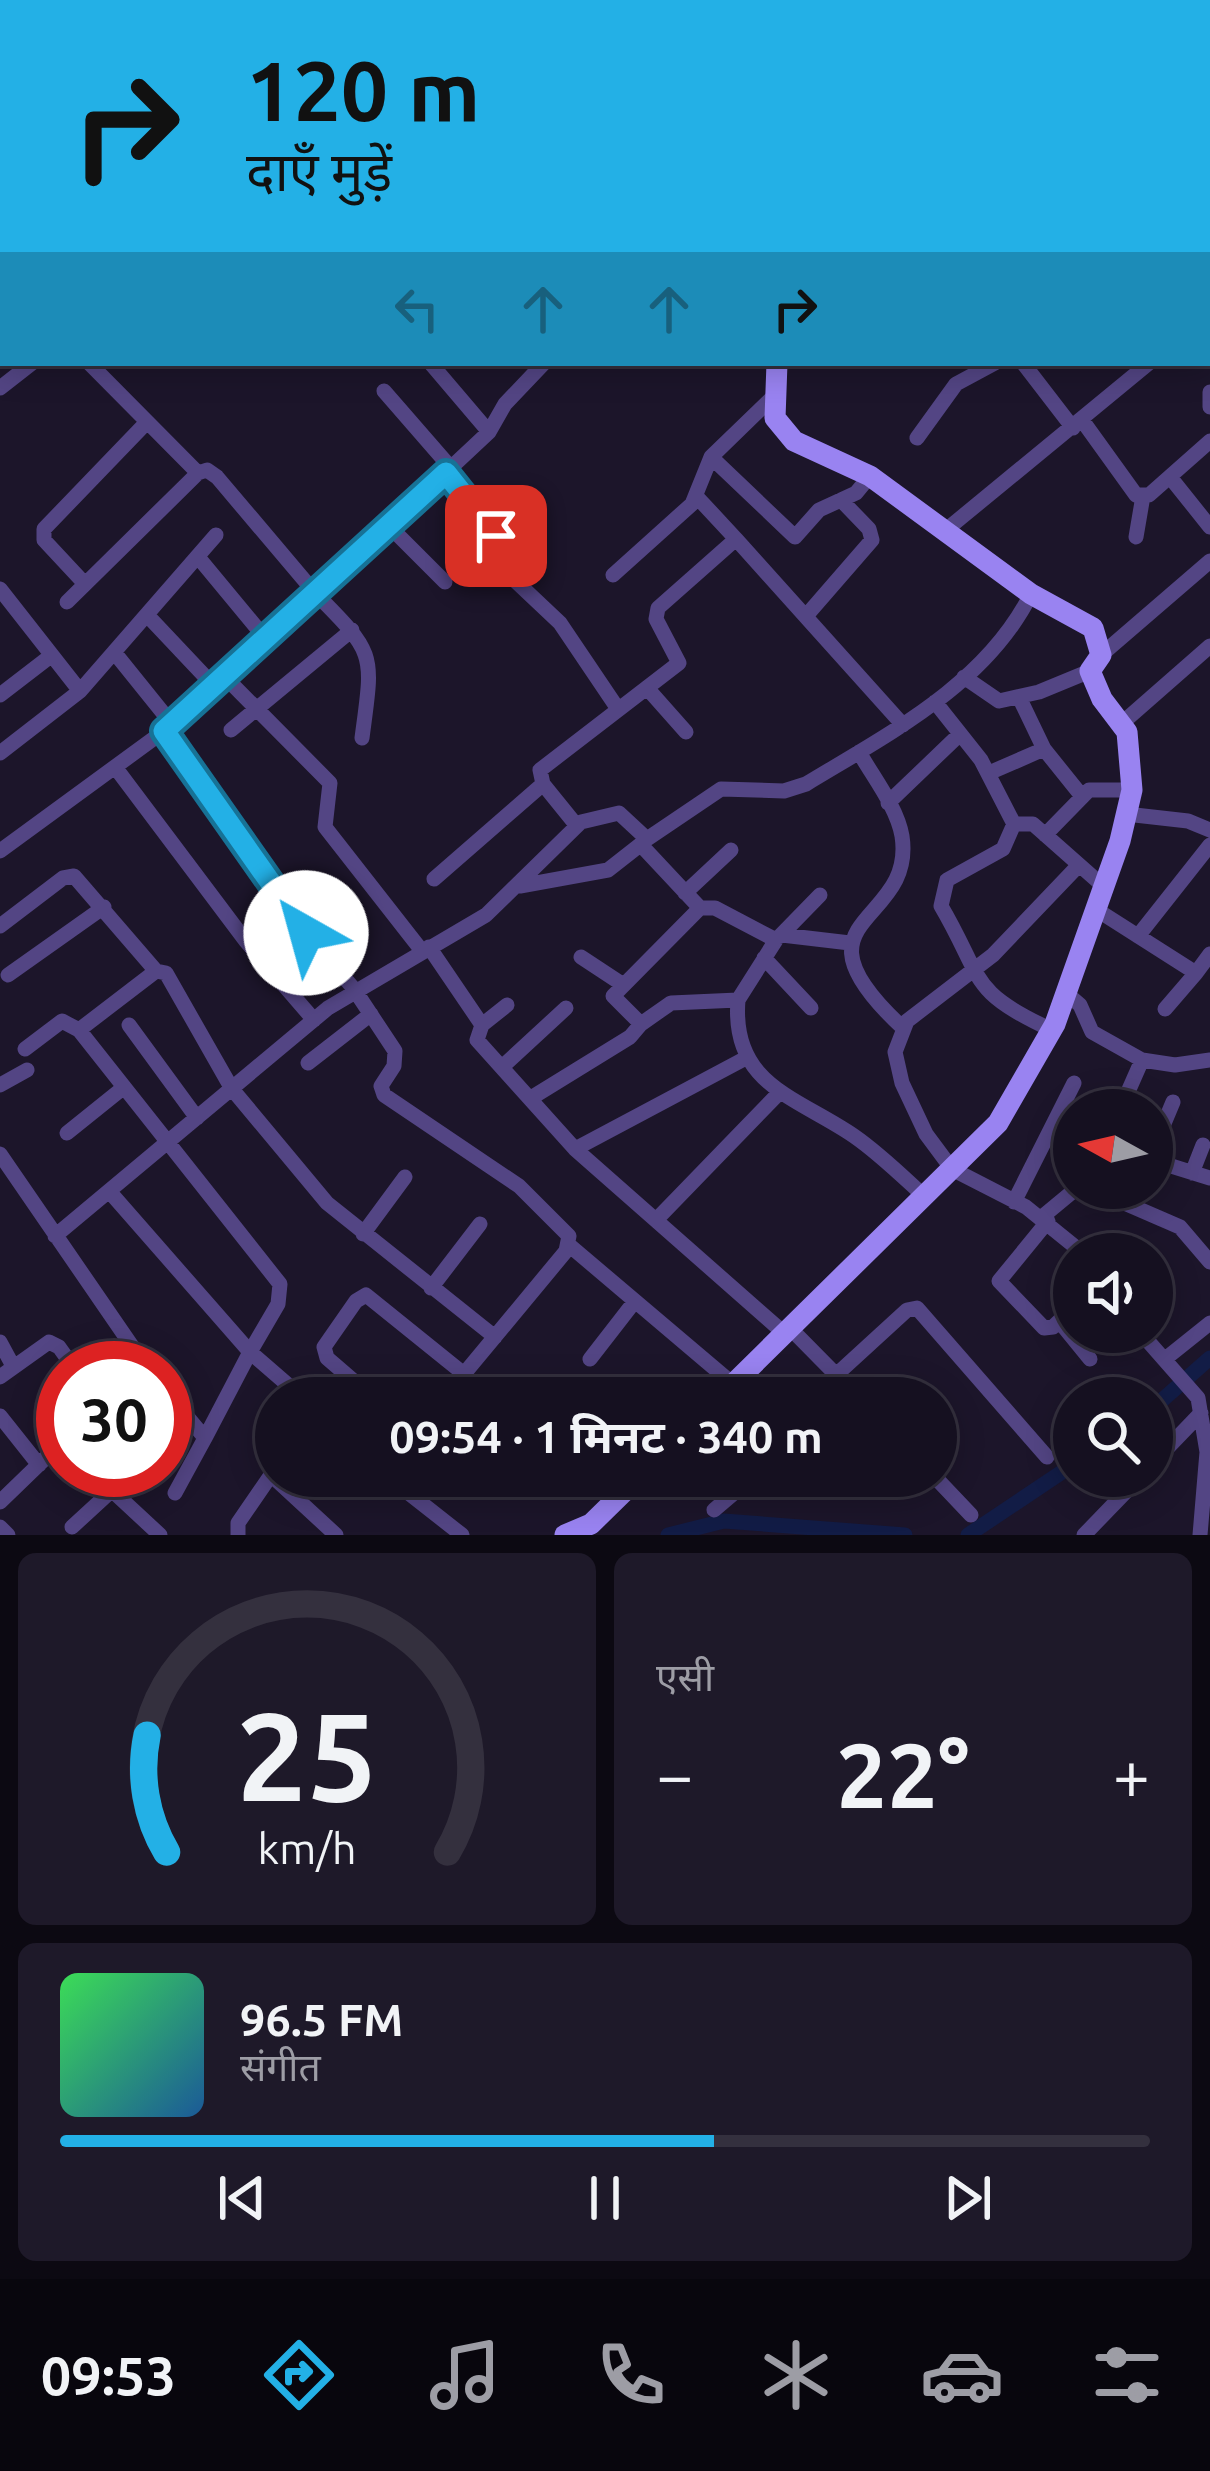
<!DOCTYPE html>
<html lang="hi">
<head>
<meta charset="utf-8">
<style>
	:root { --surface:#151020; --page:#1e1929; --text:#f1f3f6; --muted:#9d9da5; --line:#34303e; --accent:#23b0e6 }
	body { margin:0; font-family:Ubuntu,"Noto Sans Devanagari",sans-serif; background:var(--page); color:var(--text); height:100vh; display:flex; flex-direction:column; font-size:45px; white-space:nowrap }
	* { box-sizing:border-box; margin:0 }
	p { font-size:39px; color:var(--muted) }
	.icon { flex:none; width:66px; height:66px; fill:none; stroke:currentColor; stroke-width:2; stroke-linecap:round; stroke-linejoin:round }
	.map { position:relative; height:1535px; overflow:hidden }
	.sheet { display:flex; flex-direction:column; gap:18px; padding:18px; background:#0c0912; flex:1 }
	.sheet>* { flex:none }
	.hud { position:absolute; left:0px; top:0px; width:1212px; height:366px; box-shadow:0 6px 30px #0003,0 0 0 3px var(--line); background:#23b0e6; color:#111; overflow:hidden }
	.needle { width:78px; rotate:278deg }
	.tools { position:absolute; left:1053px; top:1089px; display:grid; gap:24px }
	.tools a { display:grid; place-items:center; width:120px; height:120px; border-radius:50%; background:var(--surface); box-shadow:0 6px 30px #0003,0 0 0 3px var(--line); font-size:60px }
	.speed { position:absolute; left:36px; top:1341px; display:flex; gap:24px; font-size:60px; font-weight:700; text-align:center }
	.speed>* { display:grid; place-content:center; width:156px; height:156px; border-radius:50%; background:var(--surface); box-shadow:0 6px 30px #0003,0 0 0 3px var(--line); line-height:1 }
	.speed .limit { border:18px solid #d22; background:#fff; color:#111 }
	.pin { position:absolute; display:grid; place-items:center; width:102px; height:102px; color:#fff; margin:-51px; border-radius:24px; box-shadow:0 6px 18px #0006 }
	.me { position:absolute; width:132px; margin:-66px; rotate:322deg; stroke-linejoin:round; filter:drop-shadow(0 0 9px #0008) }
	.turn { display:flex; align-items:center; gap:42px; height:252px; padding:0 48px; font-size:54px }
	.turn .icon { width:156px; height:156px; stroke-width:2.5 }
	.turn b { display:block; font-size:84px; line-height:102px }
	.lanes { display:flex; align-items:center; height:114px; padding:0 48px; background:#0003; justify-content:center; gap:60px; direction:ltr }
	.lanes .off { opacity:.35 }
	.big { font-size:90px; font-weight:700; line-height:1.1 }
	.sheet .widget { flex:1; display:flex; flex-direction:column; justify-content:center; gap:18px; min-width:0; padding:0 42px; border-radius:18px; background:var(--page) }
	.sheet .dial { align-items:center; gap:0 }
	.dial svg { height:312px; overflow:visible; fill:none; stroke:var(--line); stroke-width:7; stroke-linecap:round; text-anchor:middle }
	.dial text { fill:var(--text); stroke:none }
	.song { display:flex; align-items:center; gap:36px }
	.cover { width:144px; height:144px; border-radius:18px; background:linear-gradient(135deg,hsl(130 70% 55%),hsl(210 70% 35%)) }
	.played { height:12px; border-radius:6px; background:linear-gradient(90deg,var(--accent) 60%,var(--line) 60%) }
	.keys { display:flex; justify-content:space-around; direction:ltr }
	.heat { display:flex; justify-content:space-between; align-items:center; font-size:66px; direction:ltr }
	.sheet .tiles { flex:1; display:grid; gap:18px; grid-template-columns:1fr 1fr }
	.widget:last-child { grid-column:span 2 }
	.trip { position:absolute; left:255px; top:1377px; width:702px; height:120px; border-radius:60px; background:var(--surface); box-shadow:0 6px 30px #0003,0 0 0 3px var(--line); font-weight:700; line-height:120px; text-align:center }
	.tabs { display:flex; height:192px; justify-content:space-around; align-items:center; background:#08060d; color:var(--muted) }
	.tabs .icon { width:84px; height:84px }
	.tabs .selected { color:var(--accent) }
	.tabs b { font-size:54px; color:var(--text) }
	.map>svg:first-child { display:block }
</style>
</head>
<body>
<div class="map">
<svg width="1210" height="1535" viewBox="0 0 1210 1535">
	<rect width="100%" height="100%" fill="#1c152a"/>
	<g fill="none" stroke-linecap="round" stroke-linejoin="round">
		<path stroke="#121c46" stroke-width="15" d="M 1152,1409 L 1210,1358
			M 668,1535 L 724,1521 L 905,1535
			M 968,1535 L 1074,1464"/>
		<path stroke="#534584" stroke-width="15" d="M 116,0 L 119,3
			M 472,0 L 474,3
			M 628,0 L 634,0
			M 688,0 L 690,3
			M 792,0 L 795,3
			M 898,0 L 901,3
			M 983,0 L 986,3
			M 0,2 L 1,0
			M 178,3 L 180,0
			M 314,3 L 316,0
			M 432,3 L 435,0
			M 558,3 L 562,0
			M 0,15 L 3,18
			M 0,108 L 3,105
			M 0,148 L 3,151
			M 1209,161 L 1210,162
			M 1209,242 L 1210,243
			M 1209,275 L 1210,274
			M 0,291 L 3,295
			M 1209,333 L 1210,334
			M 1023,363 L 1073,428
			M 432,365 L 489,432
			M 0,388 L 32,363
			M 384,391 L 451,468
			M 1210,392 L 1210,407
			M 1082,420 L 1136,495 L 1149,495 L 1210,441
			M 917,438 L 956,384 L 995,363
			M 711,457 L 795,537 L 819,510 L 856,493 L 870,476
			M 446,473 L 502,545 L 506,572 L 560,623 L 618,709
			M 1170,477 L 1210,527
			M 389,526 L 445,582
			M 946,530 L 1149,363
			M 1136,537 L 1143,496
			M 736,539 L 903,725
			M 198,557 L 266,639
			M 613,575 L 692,504 L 711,457 L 774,396
			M 85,584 L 44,540 L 44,529 L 147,422
			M 0,589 L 80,691
			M 67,602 L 198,473
			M 147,615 L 214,686
			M 806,616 L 872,540 L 869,529 L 841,500
			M 114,652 L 172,724
			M 1101,655 L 1210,561
			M 225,677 L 330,783 L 325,827 L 422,951
			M 964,677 L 999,701 L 1039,692 L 1090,671
			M 647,688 L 686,732
			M 0,695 L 52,655
			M 1019,697 L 1044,749 L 1081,795
			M 935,702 L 981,760 L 1014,824 L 1003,849 L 947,880 L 941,906 C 984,979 967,991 1052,1030
			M 1121,724 L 1210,646
			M 231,730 L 352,630
			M 164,731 L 282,904 L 354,989 L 395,1051 L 394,1066 L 381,1086 L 384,1095 L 519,1186 L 569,1236 L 566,1251 L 444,1398
			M 362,738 C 373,654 377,655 316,594 L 489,432 L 505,404 L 544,363
			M 859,752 C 873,777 897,807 902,836 C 916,927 781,915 903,1028
			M 0,753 L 80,691 L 216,535
			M 115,767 L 245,940 L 314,1020
			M 989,773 L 1044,749
			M 888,803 L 960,734
			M 1126,814 L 1188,821 L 1210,830
			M 1014,824 L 1033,824 L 1102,885
			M 577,826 L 543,784 L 540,770 L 679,663 L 656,619 L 658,608 L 736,539 L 697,497
			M 1045,835 L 1089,790 L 1132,790
			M 641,845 L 700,908 L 715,908 L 776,940 L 738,1000
			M 0,851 L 164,731 L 316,594 L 217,477 L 207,470 L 198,473 L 89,363
			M 1078,866 L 993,955 L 907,1021 L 895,1052 L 902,1083 L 926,1134 L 952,1169 L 1026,1207 L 1084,1254
			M 434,879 L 543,784
			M 520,886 L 608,870 L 645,841
			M 685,893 L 731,850
			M 700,908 L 613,996 L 641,1024 L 671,1003 L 738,1000 C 731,1085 797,1097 854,1136 C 880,1154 902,1176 925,1197
			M 1094,908 L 1196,973 L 1210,954
			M 0,926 L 63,878 L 74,876 L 156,971
			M 782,935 L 850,943
			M 780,936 L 820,895
			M 1138,936 L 1210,845
			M 245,940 L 282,904
			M 429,947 L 482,1025
			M 581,957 L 622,984
			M 764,958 L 811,1008
			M 8,975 L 104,907
			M 1066,993 L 1080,1005 L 1092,1032 L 1142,1060 L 1120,1110
			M 507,1005 L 482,1025 L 477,1040 L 575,1149
			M 1165,1009 L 1196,973
			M 129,1025 L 197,1118
			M 79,1030 L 280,1284 L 278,1304 L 250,1352 L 109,1191
			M 25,1049 L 62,1021 L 79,1030 L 156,971 L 166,973 L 232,1089 L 327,1203 L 495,1337
			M 746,1058 L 575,1149 L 785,1334
			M 1142,1060 L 1175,1065 L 1210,1060
			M 308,1063 L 371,1014
			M 502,1067 L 566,1008
			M 0,1085 L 27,1070
			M 531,1098 L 630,1037 L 641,1024
			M 67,1133 L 123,1088
			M 1152,1152 L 1173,1102
			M 0,1154 L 147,1368
			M 1152,1160 L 1210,1178
			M 1192,1173 L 1203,1145
			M 1090,1188 L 1180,1227 L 1210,1262
			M 1014,1202 L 1074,1083
			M 1042,1217 L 1077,1188
			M 656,1220 L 780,1092
			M 1048,1221 L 999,1281 L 1044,1328 L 1053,1327 L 1074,1307
			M 363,1234 L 405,1177
			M 55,1236 L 328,1008 L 486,915 L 581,822 L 619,813 L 647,839 L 721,789 L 784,791 L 806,784 C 890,733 986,684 1031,594
			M 569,1245 L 733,1384
			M 431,1288 L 480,1224
			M 1059,1321 L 1090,1359
			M 790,1328 L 859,1398
			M 1140,1332 L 1198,1398 L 1207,1452 L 1200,1535
			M 0,1342 L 13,1366
			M 590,1359 L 635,1301
			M 1165,1359 L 1210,1323
			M 836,1375 L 907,1310 L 917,1308 L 1047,1457
			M 0,1377 L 49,1342 L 59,1347 L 74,1368
			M 165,1390 L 205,1438 L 250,1352 L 303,1398
			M 354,1398 L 356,1383 L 327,1358 L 324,1347 L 356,1301 L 366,1295 L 464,1374
			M 0,1416 L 39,1465
			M 1152,1464 L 1201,1413
			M 90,1470 L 160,1535
			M 387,1476 L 462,1535
			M 934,1476 L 971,1515
			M 175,1493 L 205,1438
			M 0,1502 L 61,1443
			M 714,1510 L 754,1476
			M 0,1527 L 8,1535
			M 72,1527 L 134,1470
			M 238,1535 L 238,1523 L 271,1475 L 336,1535
			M 1084,1535 L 1141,1476"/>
		<path stroke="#9983f1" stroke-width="21" d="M 1045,3 L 1048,0
			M 719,1398 L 998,1123 L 1055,1024 L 1120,841 L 1132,790 L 1127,732 L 1102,699 L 1090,671 L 1101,655 L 1093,628 L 1031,594 L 870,476 L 794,441 L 775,418 L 777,363
			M 565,1535 L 591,1524 L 640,1476"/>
	</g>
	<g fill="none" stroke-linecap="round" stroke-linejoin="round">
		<g stroke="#177296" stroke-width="30">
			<path id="route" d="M 306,933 L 164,731 L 446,473 L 496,536"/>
		</g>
		<use href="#route" stroke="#23b0e6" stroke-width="21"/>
	</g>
</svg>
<div class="tools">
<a><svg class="needle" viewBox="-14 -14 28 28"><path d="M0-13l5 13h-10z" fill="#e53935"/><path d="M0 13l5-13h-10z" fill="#9d9da5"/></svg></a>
<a><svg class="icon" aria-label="sound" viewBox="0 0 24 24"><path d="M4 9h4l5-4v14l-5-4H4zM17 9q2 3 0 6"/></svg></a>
<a><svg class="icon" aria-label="search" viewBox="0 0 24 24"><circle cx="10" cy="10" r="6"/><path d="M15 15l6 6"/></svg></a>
</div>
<div class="speed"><div class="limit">30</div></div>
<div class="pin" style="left:496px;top:536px;background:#d93025"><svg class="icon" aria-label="arrive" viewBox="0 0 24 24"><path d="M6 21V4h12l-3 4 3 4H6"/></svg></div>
<svg class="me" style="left:306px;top:933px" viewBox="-20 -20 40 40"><circle r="19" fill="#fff"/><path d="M0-13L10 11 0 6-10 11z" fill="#23b0e6"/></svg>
<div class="trip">09:54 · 1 मिनट · 340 m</div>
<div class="hud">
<div class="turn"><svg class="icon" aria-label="right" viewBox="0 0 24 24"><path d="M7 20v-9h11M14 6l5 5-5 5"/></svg><div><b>120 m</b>दाएँ मुड़ें</div></div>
<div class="lanes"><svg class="icon off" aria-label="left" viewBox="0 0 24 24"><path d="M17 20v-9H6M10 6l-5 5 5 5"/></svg><svg class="icon off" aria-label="ahead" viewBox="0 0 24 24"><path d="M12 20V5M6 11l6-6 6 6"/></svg><svg class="icon off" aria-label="ahead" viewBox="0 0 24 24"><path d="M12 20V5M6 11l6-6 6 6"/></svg><svg class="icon" aria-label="right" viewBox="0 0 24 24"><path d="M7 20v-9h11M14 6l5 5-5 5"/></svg></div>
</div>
</div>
<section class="sheet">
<div class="tiles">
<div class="widget dial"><svg viewBox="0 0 100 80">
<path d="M14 69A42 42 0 1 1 86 69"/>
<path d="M14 69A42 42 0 0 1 9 39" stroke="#23b0e6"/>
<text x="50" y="56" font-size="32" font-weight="700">25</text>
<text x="50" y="72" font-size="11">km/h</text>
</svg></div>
<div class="widget"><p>एसी</p>
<div class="heat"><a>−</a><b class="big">22°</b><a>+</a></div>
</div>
<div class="widget">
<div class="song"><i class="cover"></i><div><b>96.5 FM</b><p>संगीत</p></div></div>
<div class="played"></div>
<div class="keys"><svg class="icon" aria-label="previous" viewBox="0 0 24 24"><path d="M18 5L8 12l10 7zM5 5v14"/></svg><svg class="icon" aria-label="pause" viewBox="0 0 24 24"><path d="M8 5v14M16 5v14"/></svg><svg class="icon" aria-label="next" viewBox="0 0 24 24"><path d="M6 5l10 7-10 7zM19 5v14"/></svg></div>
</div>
</div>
</section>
<nav class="tabs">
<b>09:53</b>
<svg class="icon selected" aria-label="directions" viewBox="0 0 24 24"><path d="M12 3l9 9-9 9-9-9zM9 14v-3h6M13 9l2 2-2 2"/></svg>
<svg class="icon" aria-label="music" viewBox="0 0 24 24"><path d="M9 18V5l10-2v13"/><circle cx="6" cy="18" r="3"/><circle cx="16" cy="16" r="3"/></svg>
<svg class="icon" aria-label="phone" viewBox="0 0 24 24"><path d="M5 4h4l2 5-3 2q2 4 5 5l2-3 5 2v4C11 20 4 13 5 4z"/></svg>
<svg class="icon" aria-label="climate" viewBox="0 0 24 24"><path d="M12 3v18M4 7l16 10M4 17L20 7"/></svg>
<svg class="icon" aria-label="car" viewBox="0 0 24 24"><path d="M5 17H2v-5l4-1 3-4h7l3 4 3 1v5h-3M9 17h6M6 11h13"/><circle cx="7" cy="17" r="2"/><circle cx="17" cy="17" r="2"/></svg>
<svg class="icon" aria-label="filters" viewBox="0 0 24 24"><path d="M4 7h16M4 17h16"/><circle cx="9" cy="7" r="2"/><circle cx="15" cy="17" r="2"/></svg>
</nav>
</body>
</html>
